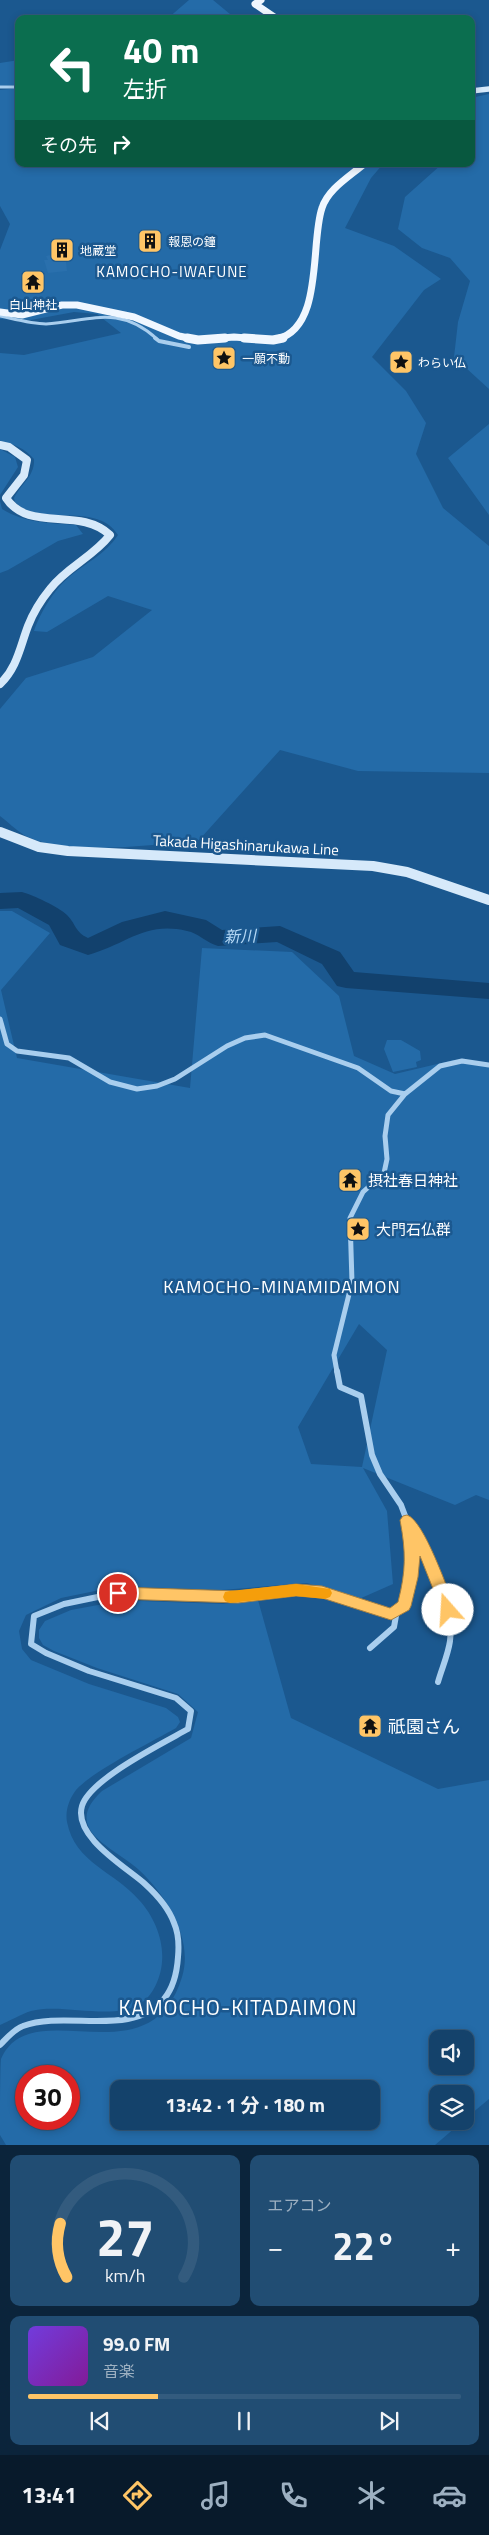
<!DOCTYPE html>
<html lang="ja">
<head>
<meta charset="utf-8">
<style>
	:root { --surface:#14426b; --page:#214d73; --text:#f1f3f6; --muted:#9db0c1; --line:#335b7e; --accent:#ffc566 }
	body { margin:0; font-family:"Titillium Web","Noto Sans JP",sans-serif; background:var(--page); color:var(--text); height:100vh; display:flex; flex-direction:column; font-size:19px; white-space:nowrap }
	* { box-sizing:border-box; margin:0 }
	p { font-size:16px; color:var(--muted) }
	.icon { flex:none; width:28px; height:28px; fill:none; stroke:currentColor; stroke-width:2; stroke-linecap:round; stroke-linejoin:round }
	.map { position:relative; height:2145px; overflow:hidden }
	.side { display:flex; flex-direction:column; gap:10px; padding:10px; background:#0b243b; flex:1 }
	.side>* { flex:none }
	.hud { position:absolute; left:15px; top:15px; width:460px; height:152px; border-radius:10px; box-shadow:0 2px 8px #0003,0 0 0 1px var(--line); background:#0b6e4f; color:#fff; overflow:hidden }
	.tools { position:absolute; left:429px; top:2030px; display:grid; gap:10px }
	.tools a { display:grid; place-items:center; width:45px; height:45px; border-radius:10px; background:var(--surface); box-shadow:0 2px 8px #0003,0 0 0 1px var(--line); font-size:25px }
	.speed { position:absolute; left:15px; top:2065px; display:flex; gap:10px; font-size:25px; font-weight:700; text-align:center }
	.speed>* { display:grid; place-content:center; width:65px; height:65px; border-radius:50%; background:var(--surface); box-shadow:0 2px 8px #0003,0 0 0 1px var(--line); line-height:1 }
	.speed .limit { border:8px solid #d22; background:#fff; color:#111 }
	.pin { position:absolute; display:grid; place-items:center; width:42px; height:42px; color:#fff; margin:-21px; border:2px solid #fff; border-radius:50%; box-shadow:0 1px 5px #0007 }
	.me { position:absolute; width:55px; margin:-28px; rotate:341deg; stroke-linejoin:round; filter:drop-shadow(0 0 4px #0008) }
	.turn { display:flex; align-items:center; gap:18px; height:105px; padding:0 25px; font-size:22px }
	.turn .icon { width:65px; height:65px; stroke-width:2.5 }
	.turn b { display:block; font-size:35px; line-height:42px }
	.then { display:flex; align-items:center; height:48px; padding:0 25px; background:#0003; gap:10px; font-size:19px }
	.big { font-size:38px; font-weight:700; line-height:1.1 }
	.side .widget { flex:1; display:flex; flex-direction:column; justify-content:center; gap:8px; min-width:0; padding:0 18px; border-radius:10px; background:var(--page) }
	.side .dial { align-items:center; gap:0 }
	.dial svg { height:130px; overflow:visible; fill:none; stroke:var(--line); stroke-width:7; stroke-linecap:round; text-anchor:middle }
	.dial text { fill:var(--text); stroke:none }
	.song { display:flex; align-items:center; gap:15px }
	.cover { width:60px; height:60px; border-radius:8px; background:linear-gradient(135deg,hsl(260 70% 55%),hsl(290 70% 35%)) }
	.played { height:5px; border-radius:2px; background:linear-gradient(90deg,var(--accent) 30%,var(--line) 30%) }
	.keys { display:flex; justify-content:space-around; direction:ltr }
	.heat { display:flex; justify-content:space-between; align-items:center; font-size:28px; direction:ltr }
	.side .tiles { flex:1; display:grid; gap:10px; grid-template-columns:1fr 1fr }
	.widget:last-child { grid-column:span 2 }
	.trip { position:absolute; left:110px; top:2080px; width:270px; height:50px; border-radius:10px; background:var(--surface); box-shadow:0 2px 8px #0003,0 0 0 1px var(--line); font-weight:700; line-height:50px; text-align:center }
	.menu { display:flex; height:80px; justify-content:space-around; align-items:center; background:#081a2b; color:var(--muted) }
	.menu .icon { width:35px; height:35px }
	.menu .on { color:var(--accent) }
	.menu b { font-size:22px; color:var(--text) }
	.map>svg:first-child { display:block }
</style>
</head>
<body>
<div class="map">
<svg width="489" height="2145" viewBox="0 0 489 2145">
	<rect width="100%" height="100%" fill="#1b588f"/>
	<path fill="#246ba8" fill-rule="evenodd" d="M 189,0 L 213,0 L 236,19 L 167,19 Z
		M 19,60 L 19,85 L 0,86 L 0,63 Z
		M 19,88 L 19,164 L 383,164 L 371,178 L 345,228 L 394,246 L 441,279 L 424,290 L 372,357 L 406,391 L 426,423 L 416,454 L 443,508 L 489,546 L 489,773 L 358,771 L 280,750 L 199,840 C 154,845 64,857 24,835 C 16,830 8,822 0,816 L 0,709 L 26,678 L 93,657 L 152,610 L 108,596 L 47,632 L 34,631 C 40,613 54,590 68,578 C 85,563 105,555 118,535 C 96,500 42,529 15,502 L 14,498 C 21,484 35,476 34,459 C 24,448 15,444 0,442 L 0,353 L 24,355 L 121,333 L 97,314 L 74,312 L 31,320 L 0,319 L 0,250 L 10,224 L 0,206 L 0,90 Z
		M 489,94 L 489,389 L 454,357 L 458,322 L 470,281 L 450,258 L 422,248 L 398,229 L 405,197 L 442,164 L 471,164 L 471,98 Z
		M 489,424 L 489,515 L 448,458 Z
		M 0,449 L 15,457 L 18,467 L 0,495 Z
		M 0,501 L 2,509 C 25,523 49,523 76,525 L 83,534 L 58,541 L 8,570 L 0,573 Z
		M 0,911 L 12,911 L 50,933 L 1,990 L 17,1058 L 190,1088 L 202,948 L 292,952 L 339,996 L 354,1056 L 395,1074 L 454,1060 L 489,1066 L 489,1500 L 476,1495 L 455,1505 L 363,1468 L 387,1511 L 393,1584 L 359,1599 L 307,1583 L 221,1590 L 138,1587 L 100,1590 L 61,1598 L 26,1615 L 19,1631 L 22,1649 L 31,1660 L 89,1684 L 166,1708 L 178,1717 L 180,1722 L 176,1728 C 150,1743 94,1770 76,1790 C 69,1799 65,1811 67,1822 C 75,1863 114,1871 139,1900 C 154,1916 164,1940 162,1962 C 161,1977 153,1996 140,2004 C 112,2021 63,2003 31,2011 C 21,2014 10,2021 0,2025 ZM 359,1324 L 387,1350 L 362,1467 L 311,1464 L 298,1427 Z
		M 387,1040 L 401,1040 L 420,1051 L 421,1060 L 416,1062 L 417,1067 L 393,1072 L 384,1049 Z
		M 258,1600 L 291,1718 L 438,1789 L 489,1780 L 489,2099 L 465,2119 L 465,2094 L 438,2094 L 438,2121 L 463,2121 L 435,2145 L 6,2145 L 0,2135 C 0,2122 0,2067 1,2059 C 31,1990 150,2083 182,1977 C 194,1939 166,1895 139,1870 C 114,1847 60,1830 102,1791 L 191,1738 L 198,1712 L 178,1694 L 97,1668 L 54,1651 L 43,1645 L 39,1638 L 39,1630 L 45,1621 L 71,1610 L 98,1605 L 140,1601 L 223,1604 ZM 438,2039 L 465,2039 L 465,2066 L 438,2066 ZM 26,2076 L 69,2076 L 69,2119 L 26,2119 ZM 119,2089 L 371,2089 L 371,2121 L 119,2121 Z"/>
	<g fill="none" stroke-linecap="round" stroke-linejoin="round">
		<path fill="#12416d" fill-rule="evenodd" d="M 22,892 C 33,895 59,907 67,915 C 76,924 75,932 88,938 L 122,922 L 165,911 L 206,920 L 222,930 L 280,926 L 340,952 L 354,972 L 489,983 L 489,999 L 346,988 L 337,986 L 322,964 L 277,942 L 218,946 C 207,943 198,933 187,931 C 144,921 126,945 88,955 L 60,945 L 49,925 L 18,908 L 0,909 L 0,893 Z"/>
	</g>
	<path fill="#2a70ad" d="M 65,252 L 67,271 L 48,273 L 44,260 L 48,260 L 46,256 Z"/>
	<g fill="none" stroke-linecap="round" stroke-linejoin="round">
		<path stroke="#a9ceee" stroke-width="3" d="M 0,87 L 19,87
			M 0,316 C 14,319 32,324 46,324 C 90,321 119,304 157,339"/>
		<path stroke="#a9ceee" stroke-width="4" d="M 155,338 L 159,341 L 189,347"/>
		<path stroke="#a9ceee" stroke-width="5" d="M 0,1019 L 7,1044 L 17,1051 L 69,1058 L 110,1082 L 137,1089 L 157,1086 L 175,1079 L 227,1046 L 245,1038 L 265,1035 L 358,1068 L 391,1091 L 405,1094
			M 337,1372 L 334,1355 L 352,1282 L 350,1218 L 363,1192 L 384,1173 L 387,1159 L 385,1136 L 388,1115 L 405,1094 L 440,1066 L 462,1061 L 489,1065"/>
		<path stroke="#a9ceee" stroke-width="6" d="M 408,1521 C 429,1556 455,1598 450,1641 C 448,1655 442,1668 438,1682
			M 370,1648 L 394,1627 L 397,1610
			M 0,2045 C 7,2038 14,2029 23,2026 C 66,2010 133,2038 164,1999 C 174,1987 177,1972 178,1957 C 179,1946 179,1934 174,1923 C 169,1909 156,1894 145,1884 C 126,1867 73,1837 82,1806 C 90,1779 163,1743 188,1729 L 191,1711 L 176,1698 L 89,1671 L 46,1653 L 31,1644 L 34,1616 L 64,1604 L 117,1593 L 238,1597 L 296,1590 L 322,1592 L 391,1614 L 404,1606 L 411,1568 L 410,1529 L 401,1505 L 380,1474 L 372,1455 L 361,1396 L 340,1387 L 337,1371"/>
		<path stroke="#d6e9fa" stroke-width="5.5" d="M 471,91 L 489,89"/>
		<path stroke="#d6e9fa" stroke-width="8" d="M 0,445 L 9,447 L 27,460 L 24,475 L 6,498 C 29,533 79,506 110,535 C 93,557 67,567 50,589 C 41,600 33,613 28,626 C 20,647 17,668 0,684"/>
		<path stroke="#d6e9fa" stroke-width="10" d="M 0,832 L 39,847 L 68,851 L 373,866 L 407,872 L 489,900"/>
		<path stroke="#f0f7ff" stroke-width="7" d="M 261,0 L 255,4 L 277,19
			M 0,312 L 22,315 L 62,305 L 77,305 L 134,317 L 179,336 L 193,339
			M 210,339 L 234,337 L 260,339
			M 277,339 C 324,328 310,242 322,208 C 328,189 349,177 364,164"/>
		<path stroke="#f0f7ff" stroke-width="9" d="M 187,338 L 198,340 L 225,338
			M 244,338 L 273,340 L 283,338"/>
	</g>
	<path fill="#ffc566" stroke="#a68042" d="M 407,1515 C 424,1520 448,1591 456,1610 L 454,1614 L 448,1616 L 443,1614 L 420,1556 L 418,1577 L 411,1606 L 409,1610 L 391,1620 L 322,1598 L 296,1596 L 238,1603 L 118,1599 L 112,1598 L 110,1593 L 112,1589 L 118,1587 L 238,1591 L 296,1584 L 322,1586 L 390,1608 L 398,1602 C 406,1571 406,1552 400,1520 L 403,1516 Z"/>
	<path fill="#f59e0b" d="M 296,1584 L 330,1589 L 332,1593 L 330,1597 L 325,1599 L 296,1596 L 230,1603 L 225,1601 L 223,1597 L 225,1592 L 230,1591 Z"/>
	<defs>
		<g id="building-square" transform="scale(1.25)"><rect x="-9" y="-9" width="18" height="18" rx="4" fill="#ffc566" stroke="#1b588f"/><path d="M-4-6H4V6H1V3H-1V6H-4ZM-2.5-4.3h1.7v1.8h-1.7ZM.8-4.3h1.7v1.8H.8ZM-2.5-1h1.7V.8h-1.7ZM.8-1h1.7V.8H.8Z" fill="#111"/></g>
		<g id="temple-square" transform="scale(1.25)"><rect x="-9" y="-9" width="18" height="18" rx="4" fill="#ffc566" stroke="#1b588f"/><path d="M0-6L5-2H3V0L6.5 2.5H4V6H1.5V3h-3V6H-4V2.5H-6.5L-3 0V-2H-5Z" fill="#111"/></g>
		<g id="sight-square" transform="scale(1.25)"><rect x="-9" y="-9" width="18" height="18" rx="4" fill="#ffc566" stroke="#1b588f"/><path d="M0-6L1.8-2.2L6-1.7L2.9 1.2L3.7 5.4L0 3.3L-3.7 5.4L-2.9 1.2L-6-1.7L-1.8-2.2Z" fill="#111"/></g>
	</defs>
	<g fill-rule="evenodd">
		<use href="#building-square" x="150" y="241"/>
		<use href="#building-square" x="62" y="250"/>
		<use href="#temple-square" x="33" y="282"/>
		<use href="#sight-square" x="224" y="358"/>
		<use href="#sight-square" x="401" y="362"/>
		<use href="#temple-square" x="350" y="1180"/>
		<use href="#sight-square" x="358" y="1229"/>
		<use href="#temple-square" x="370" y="1726"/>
	</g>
	<g text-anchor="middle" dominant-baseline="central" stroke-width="5" stroke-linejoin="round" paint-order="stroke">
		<g font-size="12" fill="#fff" stroke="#1b588f" text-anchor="start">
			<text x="168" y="241">報恩の鐘</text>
			<text x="80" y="250">地蔵堂</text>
			<text x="33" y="304" text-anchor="middle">白山神社</text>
			<text x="242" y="358">一願不動</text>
			<text x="418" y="362">わらい仏</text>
		</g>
		<g font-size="15" letter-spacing="1" fill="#fff" stroke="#1b588f">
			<text x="172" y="271">KAMOCHO-IWAFUNE</text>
		</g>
		<g font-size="15" fill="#fff" stroke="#1b588f">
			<text transform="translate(246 845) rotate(3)">Takada Higashinarukawa Line</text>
		</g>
		<g font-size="15" fill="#fff" stroke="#1b588f" text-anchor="start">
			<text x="368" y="1180">摂社春日神社</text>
			<text x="376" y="1229">大門石仏群</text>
		</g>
		<g font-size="16" font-style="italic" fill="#b5d8f5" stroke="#1b588f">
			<text transform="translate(240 936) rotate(-2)">新川</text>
		</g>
		<g font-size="18" letter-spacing="1" fill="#fff" stroke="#1b588f">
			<text x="282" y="1286">KAMOCHO-MINAMIDAIMON</text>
		</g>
		<g font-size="18" fill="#fff" stroke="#1b588f" text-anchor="start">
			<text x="388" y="1726">祇園さん</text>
		</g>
		<g font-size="21" letter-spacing="1" fill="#fff" stroke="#1b588f">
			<text x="238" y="2007">KAMOCHO-KITADAIMON</text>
		</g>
	</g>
</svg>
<div class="tools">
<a><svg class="icon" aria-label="sound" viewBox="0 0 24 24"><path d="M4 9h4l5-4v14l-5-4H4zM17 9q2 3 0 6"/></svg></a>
<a><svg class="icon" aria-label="layers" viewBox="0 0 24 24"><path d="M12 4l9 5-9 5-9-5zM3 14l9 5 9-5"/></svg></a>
</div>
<div class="speed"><div class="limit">30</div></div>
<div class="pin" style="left:118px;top:1593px;background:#d93025"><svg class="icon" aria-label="arrive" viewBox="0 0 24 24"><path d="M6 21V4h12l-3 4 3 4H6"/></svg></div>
<svg class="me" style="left:448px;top:1610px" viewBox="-20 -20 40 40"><circle r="19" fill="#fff"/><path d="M0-13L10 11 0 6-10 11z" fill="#ffc566"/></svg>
<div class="trip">13:42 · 1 分 · 180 m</div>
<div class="hud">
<div class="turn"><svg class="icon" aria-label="left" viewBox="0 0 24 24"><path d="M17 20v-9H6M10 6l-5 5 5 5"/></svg><div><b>40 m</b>左折</div></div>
<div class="then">その先<svg class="icon" aria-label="right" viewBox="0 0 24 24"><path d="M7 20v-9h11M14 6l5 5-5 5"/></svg></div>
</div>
</div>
<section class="side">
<div class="tiles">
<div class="widget dial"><svg viewBox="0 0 100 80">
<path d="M14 69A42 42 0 1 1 86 69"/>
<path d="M14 69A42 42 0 0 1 10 36" stroke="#ffc566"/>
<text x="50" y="56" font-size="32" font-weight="700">27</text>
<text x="50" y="72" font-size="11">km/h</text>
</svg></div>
<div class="widget"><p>エアコン</p>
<div class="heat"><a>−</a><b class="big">22°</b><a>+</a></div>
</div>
<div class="widget">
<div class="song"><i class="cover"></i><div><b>99.0 FM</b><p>音楽</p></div></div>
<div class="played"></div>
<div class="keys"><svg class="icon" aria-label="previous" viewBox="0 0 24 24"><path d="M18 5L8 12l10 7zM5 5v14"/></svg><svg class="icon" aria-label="pause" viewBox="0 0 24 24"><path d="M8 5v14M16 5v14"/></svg><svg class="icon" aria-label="next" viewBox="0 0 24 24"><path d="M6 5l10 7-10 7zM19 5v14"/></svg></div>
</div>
</div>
</section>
<nav class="menu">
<b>13:41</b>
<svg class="icon on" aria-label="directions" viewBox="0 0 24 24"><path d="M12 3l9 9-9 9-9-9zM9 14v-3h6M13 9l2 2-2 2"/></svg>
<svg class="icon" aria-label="music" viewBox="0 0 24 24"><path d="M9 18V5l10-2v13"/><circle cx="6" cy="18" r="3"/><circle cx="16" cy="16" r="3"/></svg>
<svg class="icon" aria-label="phone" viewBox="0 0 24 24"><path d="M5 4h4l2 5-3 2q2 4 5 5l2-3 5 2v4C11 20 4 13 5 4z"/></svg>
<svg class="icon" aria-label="climate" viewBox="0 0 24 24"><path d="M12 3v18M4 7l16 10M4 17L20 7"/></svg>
<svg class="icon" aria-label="car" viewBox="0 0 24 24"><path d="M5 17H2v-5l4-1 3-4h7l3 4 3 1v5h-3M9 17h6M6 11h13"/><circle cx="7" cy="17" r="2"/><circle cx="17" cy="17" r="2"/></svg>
</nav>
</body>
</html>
